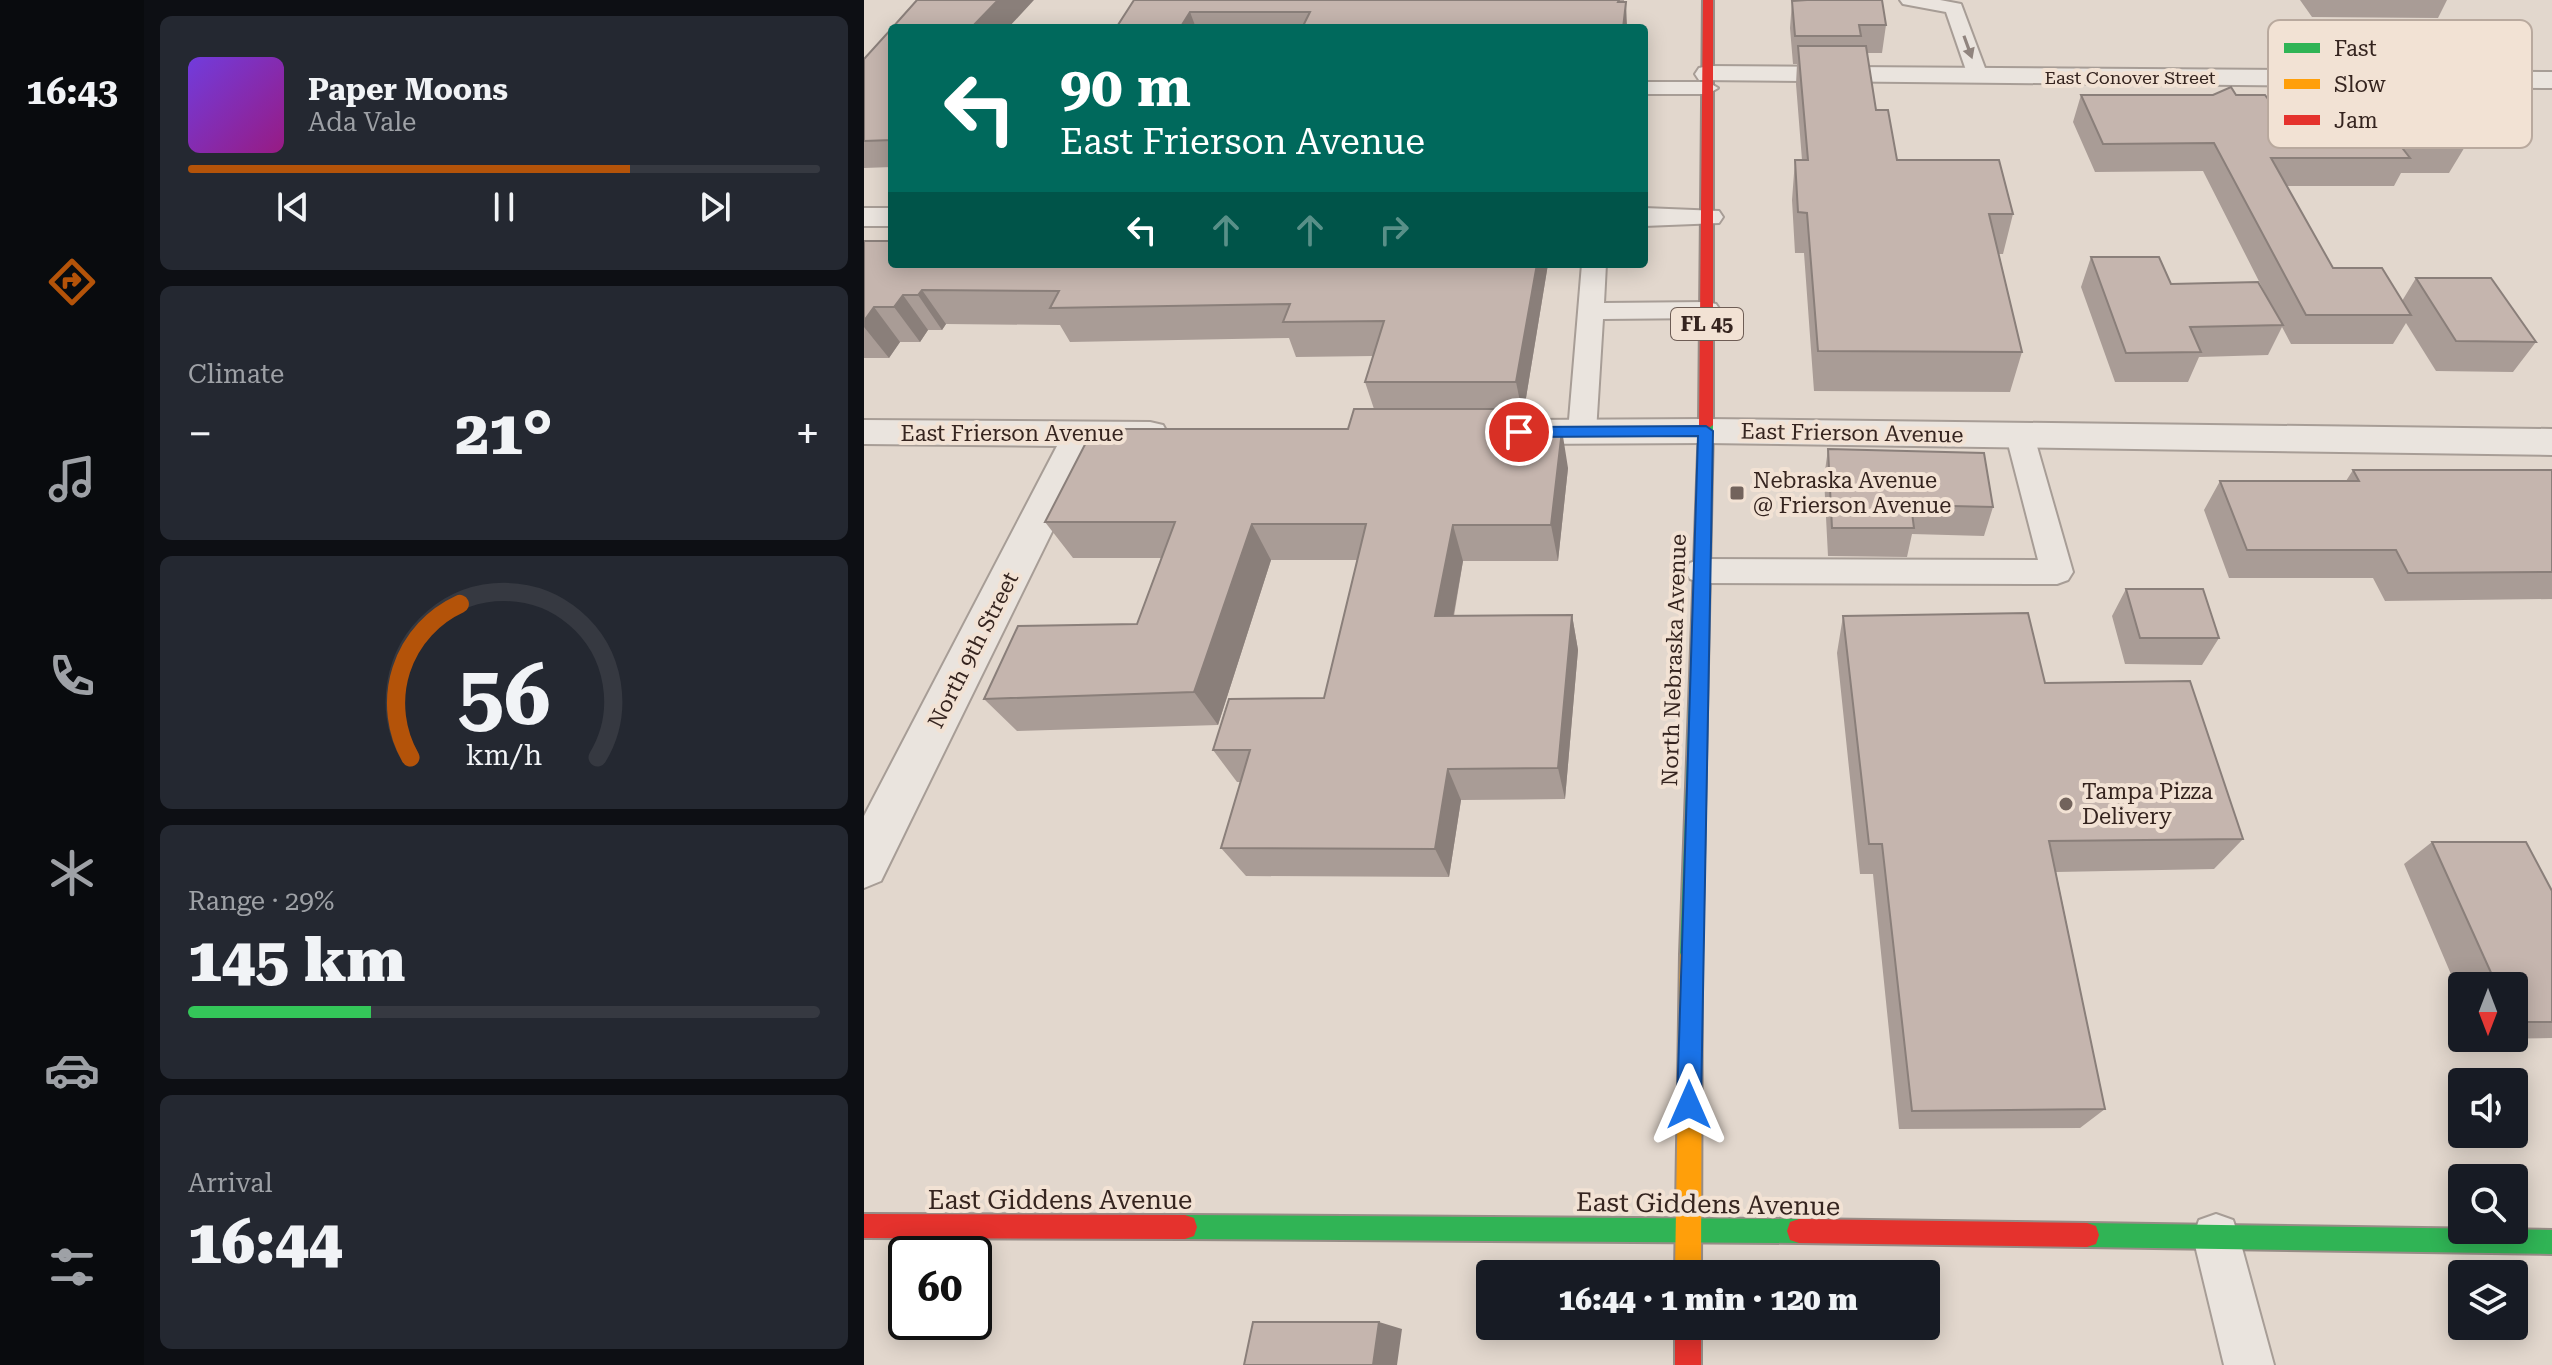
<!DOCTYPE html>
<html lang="en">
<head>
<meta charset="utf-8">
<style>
	:root { --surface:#171b24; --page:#242831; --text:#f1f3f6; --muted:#9ea1a6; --line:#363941; --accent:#b45309 }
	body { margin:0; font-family:"Roboto Serif",serif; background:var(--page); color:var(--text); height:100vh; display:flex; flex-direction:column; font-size:30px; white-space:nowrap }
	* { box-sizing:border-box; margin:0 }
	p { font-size:26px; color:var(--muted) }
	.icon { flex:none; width:44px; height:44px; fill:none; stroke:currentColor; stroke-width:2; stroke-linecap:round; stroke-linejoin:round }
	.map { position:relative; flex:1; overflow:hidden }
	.side { display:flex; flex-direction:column; gap:16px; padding:16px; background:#0d0f14; width:720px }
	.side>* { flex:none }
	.top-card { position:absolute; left:24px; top:24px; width:760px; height:244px; border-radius:8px; box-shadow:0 4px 20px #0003; background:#00695c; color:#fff; overflow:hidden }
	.needle { width:52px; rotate:180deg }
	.tools { position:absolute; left:1584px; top:972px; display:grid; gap:16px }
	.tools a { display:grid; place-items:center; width:80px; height:80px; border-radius:8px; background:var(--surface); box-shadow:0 4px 20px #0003; font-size:40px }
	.speed { position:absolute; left:24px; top:1236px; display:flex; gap:16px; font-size:40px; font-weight:700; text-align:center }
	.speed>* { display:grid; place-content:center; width:104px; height:104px; border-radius:50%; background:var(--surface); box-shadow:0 4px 20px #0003; line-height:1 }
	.speed .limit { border:4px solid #111; border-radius:12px; background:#fff; color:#111 }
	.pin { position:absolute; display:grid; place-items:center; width:68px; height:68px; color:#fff; margin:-34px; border:4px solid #fff; border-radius:50%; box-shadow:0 2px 8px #0007 }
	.me { position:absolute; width:88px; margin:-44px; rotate:0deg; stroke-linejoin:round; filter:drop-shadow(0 0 6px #0008) }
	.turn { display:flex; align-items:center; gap:28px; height:168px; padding:0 40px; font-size:36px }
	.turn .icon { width:104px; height:104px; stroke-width:2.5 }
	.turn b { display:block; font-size:56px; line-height:68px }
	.lanes { display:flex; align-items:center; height:76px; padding:0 40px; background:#0003; justify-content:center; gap:40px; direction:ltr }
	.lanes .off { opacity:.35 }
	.big { font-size:60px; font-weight:800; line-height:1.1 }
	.side .tile { flex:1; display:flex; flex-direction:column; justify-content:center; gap:12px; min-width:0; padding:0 28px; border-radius:12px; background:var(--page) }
	.side .dial { align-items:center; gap:0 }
	.dial svg { height:208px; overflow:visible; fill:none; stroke:var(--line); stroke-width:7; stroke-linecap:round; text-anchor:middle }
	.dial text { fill:var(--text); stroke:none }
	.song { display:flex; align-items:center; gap:24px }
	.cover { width:96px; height:96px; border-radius:12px; background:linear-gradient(135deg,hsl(260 70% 55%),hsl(310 70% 35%)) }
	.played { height:8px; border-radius:4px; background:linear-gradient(90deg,var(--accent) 70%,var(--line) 70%) }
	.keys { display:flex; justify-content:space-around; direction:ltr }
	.heat { display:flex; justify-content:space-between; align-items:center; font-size:44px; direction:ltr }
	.charge { height:12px; border-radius:6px; background:linear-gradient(90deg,#34c759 29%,var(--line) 0) }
	.trip { position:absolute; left:612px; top:1260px; width:464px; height:80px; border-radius:8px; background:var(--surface); box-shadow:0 4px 20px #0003; font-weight:800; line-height:80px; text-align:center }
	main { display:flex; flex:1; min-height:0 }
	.tab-bar { display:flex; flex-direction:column; width:144px; justify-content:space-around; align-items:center; background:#090b0e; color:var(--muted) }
	.tab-bar .icon { width:56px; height:56px }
	.tab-bar .on { color:var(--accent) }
	.tab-bar b { font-size:36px; color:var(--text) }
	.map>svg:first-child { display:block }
</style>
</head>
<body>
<main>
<nav class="tab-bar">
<b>16:43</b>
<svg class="icon on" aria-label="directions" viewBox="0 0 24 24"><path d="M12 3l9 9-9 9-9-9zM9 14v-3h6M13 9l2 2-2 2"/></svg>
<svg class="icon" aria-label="music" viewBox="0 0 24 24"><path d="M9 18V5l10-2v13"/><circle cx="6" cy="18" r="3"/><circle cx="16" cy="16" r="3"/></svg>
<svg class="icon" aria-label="phone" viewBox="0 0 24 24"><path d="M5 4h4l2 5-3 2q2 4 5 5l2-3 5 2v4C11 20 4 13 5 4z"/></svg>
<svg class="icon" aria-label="climate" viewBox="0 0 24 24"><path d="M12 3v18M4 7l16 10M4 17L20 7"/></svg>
<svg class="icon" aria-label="car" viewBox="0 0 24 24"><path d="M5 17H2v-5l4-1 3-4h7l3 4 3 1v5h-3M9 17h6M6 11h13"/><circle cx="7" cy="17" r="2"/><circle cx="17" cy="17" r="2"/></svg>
<svg class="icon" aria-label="filters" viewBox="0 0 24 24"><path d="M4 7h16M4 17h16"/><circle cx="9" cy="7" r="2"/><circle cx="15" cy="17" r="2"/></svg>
</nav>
<section class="side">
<div class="tile">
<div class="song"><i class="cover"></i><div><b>Paper Moons</b><p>Ada Vale</p></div></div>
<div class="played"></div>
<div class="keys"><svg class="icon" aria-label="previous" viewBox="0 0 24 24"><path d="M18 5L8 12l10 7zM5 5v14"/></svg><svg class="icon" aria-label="pause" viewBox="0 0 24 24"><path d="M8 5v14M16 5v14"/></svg><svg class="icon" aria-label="next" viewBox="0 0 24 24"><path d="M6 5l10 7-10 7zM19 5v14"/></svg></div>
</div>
<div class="tile"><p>Climate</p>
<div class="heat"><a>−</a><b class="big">21°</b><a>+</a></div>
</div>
<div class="tile dial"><svg viewBox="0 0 100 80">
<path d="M14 69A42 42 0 1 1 86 69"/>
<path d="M14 69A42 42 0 0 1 33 10" stroke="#b45309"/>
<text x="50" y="56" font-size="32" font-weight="700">56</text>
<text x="50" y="72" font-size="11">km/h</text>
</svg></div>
<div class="tile"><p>Range · 29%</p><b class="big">145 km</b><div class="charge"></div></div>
<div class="tile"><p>Arrival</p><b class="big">16:44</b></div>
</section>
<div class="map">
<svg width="1688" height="1365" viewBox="0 0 1688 1365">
	<rect width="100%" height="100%" fill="#e2d7cd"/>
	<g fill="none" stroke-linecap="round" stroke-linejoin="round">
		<g stroke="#a79d96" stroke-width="4">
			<path id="lane" d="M 1036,0 L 1076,0 L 1097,4 L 1124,76 L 1121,80 L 1114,82 L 1104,76 L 1082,12 L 1039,4 Z
				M 780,82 L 844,82 L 854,88 L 844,94 L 780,94 Z
				M 718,264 L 742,264 L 740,303 L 843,302 L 852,304 L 856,310 L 852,316 L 843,318 L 739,319 L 732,432 L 728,439 L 718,442 L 708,439 L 704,432 Z
				M 1156,426 L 1166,429 L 1170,436 L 1209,572 L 1204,580 L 1193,584 L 837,583 L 826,579 L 821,571 L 826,563 L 837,559 L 1174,560 L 1142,436 L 1146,429 Z
				M 1352,1214 L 1369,1220 L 1375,1237 L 1410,1365 L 1360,1365 L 1329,1237 L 1335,1220 Z"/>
		</g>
		<g stroke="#a79d96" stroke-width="4">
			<path id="street" d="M 844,66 L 1688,72 L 1688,88 L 835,80 L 831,74 L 835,68 Z
				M 0,208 L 28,208 L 28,226 L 0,226 Z
				M 780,208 L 855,211 L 859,217 L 855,223 L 780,226 Z
				M 842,419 L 1688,429 L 1688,455 L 842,443 L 638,444 L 625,441 L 620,432 L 625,423 L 638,420 Z
				M 0,420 L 286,422 L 299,425 L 304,434 L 299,443 L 286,446 L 230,446 L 17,881 L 0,888 L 0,816 L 193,446 L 0,444 Z"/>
		</g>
		<g stroke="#978c86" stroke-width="4">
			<path id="fast" d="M 842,420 L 849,425 L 838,955 L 835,962 L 827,965 L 819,962 L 816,955 L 835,425 Z
				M 321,1215 L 935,1219 L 944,1222 L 947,1231 L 944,1240 L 935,1243 L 321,1239 L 312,1236 L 309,1227 L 312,1218 Z
				M 1223,1223 L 1688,1230 L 1688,1254 L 1223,1247 L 1214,1244 L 1211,1235 L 1214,1226 Z"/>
		</g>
		<g stroke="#978c86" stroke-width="4">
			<path id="slow" d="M 827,945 L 835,948 L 838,955 L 837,1274 L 811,1274 L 816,955 L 819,948 Z"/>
		</g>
		<g stroke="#978c86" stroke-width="4">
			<path id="jam" d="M 839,0 L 849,0 L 849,425 L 842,430 L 835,425 Z
				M 0,1214 L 321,1215 L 330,1218 L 333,1227 L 330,1236 L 321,1239 L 0,1238 Z
				M 935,1219 L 1223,1223 L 1232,1226 L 1235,1235 L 1232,1244 L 1223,1247 L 935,1243 L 926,1240 L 923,1231 L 926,1222 Z
				M 811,1326 L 837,1326 L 837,1365 L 811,1365 Z"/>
		</g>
		<use href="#lane" fill="#eae4de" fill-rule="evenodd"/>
		<use href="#street" fill="#eae4de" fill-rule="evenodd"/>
		<use href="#fast" fill="#30b455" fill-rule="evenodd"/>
		<use href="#slow" fill="#ff9f0a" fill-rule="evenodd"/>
		<use href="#jam" fill="#e5322d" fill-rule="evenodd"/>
	</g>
	<path fill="#a99c96" d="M 270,0 L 760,0 L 763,28 L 252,28 Z
		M 936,0 L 1018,0 L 1022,25 L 1018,53 L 1003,53 L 1012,110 L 1033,160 L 1149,214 L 1139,254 L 1135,254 L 1158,352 L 1146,392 L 950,391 L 940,253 L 931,253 L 928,200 L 931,160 L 938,160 L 932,84 L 933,64 L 929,64 L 926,28 L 928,1 Z
		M 1436,0 L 1583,0 L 1574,18 L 1448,17 Z
		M 28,28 L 28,167 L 0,168 L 0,59 Z
		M 1217,95 L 1372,95 L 1404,99 L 1602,145 L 1585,173 L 1537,173 L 1530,186 L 1423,186 L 1469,268 L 1538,301 L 1552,278 L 1672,342 L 1649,372 L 1572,371 L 1542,323 L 1529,344 L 1427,344 L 1418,327 L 1404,355 L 1335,357 L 1324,382 L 1251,382 L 1217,287 L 1227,257 L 1307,284 L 1404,299 L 1339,171 L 1231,172 L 1209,122 Z
		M 0,241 L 684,264 L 659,416 L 648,416 L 651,430 L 704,468 L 694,561 L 599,561 L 590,616 L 708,615 L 714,650 L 701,799 L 597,800 L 585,877 L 382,876 L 357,848 L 377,782 L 373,782 L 349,750 L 460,698 L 493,560 L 407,560 L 354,725 L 153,731 L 120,699 L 273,624 L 297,558 L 209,558 L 181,522 L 484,429 L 510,409 L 501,382 L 509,356 L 432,357 L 425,338 L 206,342 L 196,325 L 82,324 L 78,330 L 64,330 L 56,342 L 36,342 L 25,358 L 0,358 Z
		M 964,449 L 1129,507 L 1120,536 L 1048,534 L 1043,557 L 964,556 L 960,478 Z
		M 1489,470 L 1688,470 L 1688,599 L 1521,601 L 1509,578 L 1365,578 L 1340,510 L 1356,481 L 1482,481 Z
		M 1262,589 L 1355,638 L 1338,665 L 1261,664 L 1248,616 Z
		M 979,616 L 1181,683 L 1379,839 L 1350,869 L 1192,872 L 1241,1109 L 1216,1128 L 1035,1129 L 1009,874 L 996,874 L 973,653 Z
		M 1568,842 L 1688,891 L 1688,1038 L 1615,1039 L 1614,1038 L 1650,1038 L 1650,986 L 1598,986 L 1598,1000 L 1540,864 Z"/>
	<path fill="#8a7f7a" d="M 134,0 L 170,0 L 144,28 L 107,28 Z
		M 762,2 L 763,28 L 759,28 Z
		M 326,12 L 332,28 L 316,28 Z
		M 673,264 L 684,264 L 659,416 L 652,382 Z
		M 58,290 L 82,324 L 78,330 L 54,295 Z
		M 39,295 L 64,330 L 56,342 L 30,307 Z
		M 10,307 L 36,342 L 25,358 L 0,327 L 0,321 Z
		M 646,409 L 654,446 L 643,430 Z
		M 698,430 L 704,468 L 694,561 L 687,525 Z
		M 388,524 L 407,560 L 354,725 L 330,692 Z
		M 589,525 L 599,561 L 583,651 L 571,616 Z
		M 708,615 L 714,650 L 701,799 L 694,768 Z
		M 584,769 L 597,800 L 585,877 L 571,849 Z
		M 515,1322 L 538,1329 L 533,1365 L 509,1365 Z"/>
	<path fill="#c5b5ae" stroke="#8a7f7a" stroke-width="2" d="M 53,0 L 134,0 L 107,28 L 28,28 Z
		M 270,0 L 755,0 L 754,2 L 762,2 L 759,28 L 438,28 L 446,12 L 326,12 L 316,28 L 252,28 Z
		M 943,0 L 1018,0 L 1022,25 L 995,25 L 997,36 L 931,36 L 928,1 Z
		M 28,28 L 28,140 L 0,141 L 0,59 Z
		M 934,46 L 1002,46 L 1012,110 L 1024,110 L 1033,160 L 1135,160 L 1149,214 L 1125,214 L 1158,352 L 954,351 L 943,213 L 934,212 L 931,160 L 944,160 Z
		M 1367,87 L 1372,95 L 1401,95 L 1404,99 L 1566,99 L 1602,145 L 1536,145 L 1546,158 L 1407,158 L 1469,268 L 1518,268 L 1547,315 L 1442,315 L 1350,143 L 1239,144 L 1217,95 L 1349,95 Z
		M 0,241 L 28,241 L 28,264 L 673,264 L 652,382 L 501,382 L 520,321 L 419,322 L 426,304 L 186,308 L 195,291 L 58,290 L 54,295 L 39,295 L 30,307 L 10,307 L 0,321 Z
		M 1227,257 L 1295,257 L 1307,284 L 1394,282 L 1419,325 L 1326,327 L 1337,352 L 1262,353 Z
		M 1552,278 L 1627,278 L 1672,342 L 1592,341 Z
		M 490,409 L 646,409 L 643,430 L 698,430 L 687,525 L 589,525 L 571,616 L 708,615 L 694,768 L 584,769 L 571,849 L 357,848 L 386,750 L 349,750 L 365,699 L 460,698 L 502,524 L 388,524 L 330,692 L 120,699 L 154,626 L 273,624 L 311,522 L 181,522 L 229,429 L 484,429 Z
		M 964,449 L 1120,453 L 1129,507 L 1047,505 L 1050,528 L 968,528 Z
		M 1489,470 L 1688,470 L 1688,572 L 1544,573 L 1532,550 L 1383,550 L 1356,481 L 1495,481 Z
		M 1262,589 L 1339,589 L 1355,638 L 1276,638 Z
		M 1164,613 L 1181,683 L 1326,681 L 1379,839 L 1185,841 L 1241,1109 L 1048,1111 L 1018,844 L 1005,844 L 979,616 Z
		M 1568,842 L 1662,842 L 1688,891 L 1688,1022 L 1650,1022 L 1650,986 L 1633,986 Z
		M 389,1322 L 515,1322 L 509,1365 L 380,1365 Z"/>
	<defs><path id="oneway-solid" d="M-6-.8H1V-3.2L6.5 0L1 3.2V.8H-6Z" transform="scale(2)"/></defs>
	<use fill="#90847e" href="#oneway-solid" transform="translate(1104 47) rotate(70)"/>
	<path fill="#1a73e8" stroke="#114b97" stroke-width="2" d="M 842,426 L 849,431 L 837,1105 L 833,1113 L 825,1117 L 817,1113 L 813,1105 L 834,436 L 655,437 L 648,432 L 655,427 Z"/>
	<g fill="#72635c" stroke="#f2e2d4" stroke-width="3">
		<rect x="865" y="485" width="16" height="16" rx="4"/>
		<circle cx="1202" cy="804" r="8"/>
	</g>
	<g text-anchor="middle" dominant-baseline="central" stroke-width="8" stroke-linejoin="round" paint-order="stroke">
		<g font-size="18" fill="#35241f" stroke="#f2e2d4">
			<text x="1266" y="77">East Conover Street</text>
		</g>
		<rect fill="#f2e2d4" stroke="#6e5d55" stroke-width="2" x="807" y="308" width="72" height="32" rx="6"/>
		<g font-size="20" font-weight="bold" fill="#35241f">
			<text x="843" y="324">FL 45</text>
		</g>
		<g font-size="22" fill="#35241f" stroke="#f2e2d4">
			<text x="148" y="433">East Frierson Avenue</text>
			<text transform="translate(988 433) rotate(1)">East Frierson Avenue</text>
			<text transform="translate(109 650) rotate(-63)">North 9th Street</text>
			<text transform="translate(810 660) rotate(-88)">North Nebraska Avenue</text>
		</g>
		<g font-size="22" fill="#35241f" stroke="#f2e2d4" text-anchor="start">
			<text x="889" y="480">Nebraska Avenue<tspan x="889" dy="25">@ Frierson Avenue</tspan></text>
			<text x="1218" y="791">Tampa Pizza<tspan x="1218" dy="25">Delivery</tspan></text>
		</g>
		<g font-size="26" fill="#35241f" stroke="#f2e2d4">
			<text x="196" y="1200">East Giddens Avenue</text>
			<text transform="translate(844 1204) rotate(1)">East Giddens Avenue</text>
		</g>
	</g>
	<rect x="1404" y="20" width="264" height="128" rx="12" fill="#f2e2d4" stroke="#b9a99e" stroke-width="2"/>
	<rect x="1420" y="43" width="36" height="10" fill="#30b455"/>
	<rect x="1420" y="79" width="36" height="10" fill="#ff9f0a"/>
	<rect x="1420" y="115" width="36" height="10" fill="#e5322d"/>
	<g font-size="22" fill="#35241f">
		<text x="1470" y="56">Fast</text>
		<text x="1470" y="92">Slow</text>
		<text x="1470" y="128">Jam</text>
	</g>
</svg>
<div class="tools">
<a><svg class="needle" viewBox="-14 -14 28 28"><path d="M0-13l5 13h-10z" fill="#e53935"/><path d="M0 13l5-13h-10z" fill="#9ea1a6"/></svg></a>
<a><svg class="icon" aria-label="sound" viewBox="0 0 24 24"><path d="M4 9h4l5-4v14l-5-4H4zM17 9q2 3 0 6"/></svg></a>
<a><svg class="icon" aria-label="search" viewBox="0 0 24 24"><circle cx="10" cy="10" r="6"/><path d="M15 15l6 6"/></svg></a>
<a><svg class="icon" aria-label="layers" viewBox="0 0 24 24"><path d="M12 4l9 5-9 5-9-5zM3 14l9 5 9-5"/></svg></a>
</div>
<div class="speed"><div class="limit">60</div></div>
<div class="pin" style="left:655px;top:432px;background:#d93025"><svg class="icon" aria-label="arrive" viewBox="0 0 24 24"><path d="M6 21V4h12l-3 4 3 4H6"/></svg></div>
<svg class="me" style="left:825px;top:1105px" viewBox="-20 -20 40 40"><path d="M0-17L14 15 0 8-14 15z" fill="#1a73e8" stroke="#fff" stroke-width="4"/></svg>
<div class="trip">16:44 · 1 min · 120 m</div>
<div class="top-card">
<div class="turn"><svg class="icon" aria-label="left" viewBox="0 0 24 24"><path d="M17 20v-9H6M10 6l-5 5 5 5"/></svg><div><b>90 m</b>East Frierson Avenue</div></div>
<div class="lanes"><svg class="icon" aria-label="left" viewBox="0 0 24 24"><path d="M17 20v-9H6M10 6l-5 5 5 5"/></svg><svg class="icon off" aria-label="ahead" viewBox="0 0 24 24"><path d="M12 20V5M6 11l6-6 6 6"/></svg><svg class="icon off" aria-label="ahead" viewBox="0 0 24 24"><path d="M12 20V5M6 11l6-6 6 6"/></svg><svg class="icon off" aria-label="right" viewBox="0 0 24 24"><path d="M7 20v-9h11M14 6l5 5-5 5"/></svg></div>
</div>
</div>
</main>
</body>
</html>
